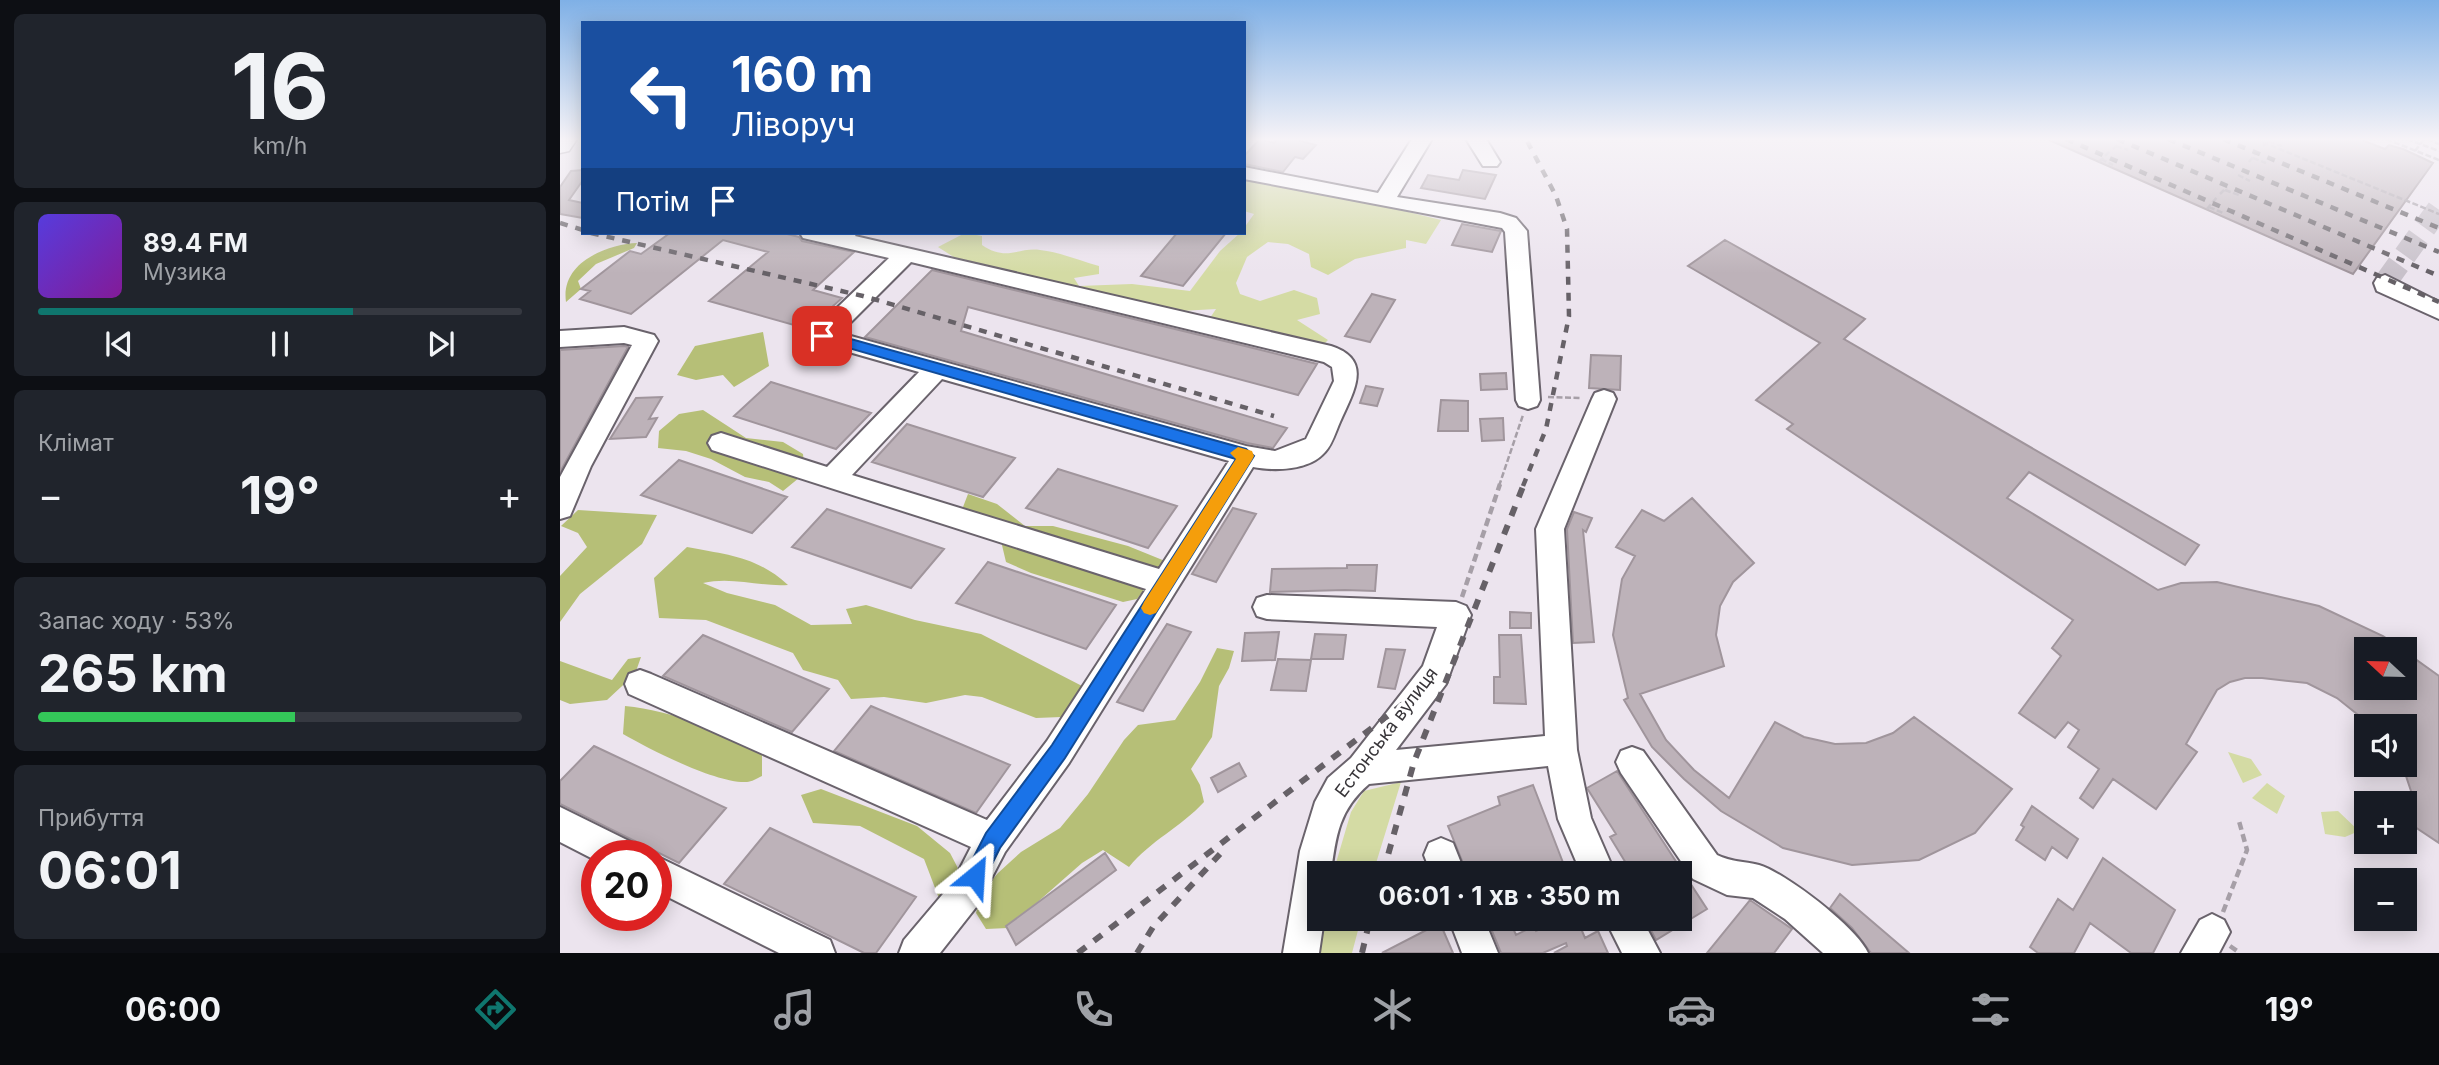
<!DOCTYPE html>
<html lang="uk">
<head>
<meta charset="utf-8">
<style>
	:root { --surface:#171b24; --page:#20242c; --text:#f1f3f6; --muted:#9ea1a6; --line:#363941; --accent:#0f766e }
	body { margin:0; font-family:Inter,sans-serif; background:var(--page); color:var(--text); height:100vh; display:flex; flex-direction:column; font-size:26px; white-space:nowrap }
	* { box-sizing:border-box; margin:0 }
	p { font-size:23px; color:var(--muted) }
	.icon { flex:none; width:38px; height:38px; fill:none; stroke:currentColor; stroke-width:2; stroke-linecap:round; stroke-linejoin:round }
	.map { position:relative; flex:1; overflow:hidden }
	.details { display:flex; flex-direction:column; gap:14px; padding:14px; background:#0d0f14; width:560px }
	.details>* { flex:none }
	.top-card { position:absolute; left:21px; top:21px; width:665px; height:214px; border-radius:0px; box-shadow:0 4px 18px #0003; background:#1a4fa0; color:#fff; overflow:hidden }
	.needle { width:46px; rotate:292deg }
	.buttons { position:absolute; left:1794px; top:637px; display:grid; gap:14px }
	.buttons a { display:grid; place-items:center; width:63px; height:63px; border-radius:0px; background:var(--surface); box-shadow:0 4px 18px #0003; font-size:35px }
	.speed { position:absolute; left:21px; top:840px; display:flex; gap:14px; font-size:35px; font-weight:700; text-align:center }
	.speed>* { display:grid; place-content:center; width:91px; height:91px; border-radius:50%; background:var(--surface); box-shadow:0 4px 18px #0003; line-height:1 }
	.speed .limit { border:10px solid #d22; background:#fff; color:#111 }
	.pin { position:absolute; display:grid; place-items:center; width:60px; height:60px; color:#fff; margin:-30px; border-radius:14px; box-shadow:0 4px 10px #0006 }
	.me { position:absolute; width:77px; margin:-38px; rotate:27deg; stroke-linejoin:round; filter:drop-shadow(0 0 5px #0008) }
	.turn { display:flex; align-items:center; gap:24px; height:147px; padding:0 35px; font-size:32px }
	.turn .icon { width:91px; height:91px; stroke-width:2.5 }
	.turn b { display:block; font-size:49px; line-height:60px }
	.then { display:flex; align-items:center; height:66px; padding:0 35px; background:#0003; gap:14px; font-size:26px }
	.big { font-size:52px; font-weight:700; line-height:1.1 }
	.details .card { flex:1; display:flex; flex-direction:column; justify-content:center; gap:10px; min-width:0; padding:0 24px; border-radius:10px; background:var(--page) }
	.details .dial { align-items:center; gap:0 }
	.dial b { font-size:91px; line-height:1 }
	.song { display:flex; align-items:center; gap:21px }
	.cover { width:84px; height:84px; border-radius:10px; background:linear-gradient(135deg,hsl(250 70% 55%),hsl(290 70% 35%)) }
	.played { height:7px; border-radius:4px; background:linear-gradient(90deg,var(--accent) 65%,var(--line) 65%) }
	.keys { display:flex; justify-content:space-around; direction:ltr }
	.heat { display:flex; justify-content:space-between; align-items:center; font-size:38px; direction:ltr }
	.charge { height:10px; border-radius:5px; background:linear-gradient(90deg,#34c759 53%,var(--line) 0) }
	.trip { position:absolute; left:747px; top:861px; width:385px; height:70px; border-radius:0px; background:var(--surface); box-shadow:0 4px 18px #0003; font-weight:700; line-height:70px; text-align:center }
	.menu { display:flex; height:112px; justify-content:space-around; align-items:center; background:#090b0e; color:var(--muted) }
	.menu .icon { width:49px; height:49px }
	.menu .current { color:var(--accent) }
	.menu b { font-size:32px; color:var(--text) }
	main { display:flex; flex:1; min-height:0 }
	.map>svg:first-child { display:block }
</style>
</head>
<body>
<main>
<section class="details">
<div class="card dial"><b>16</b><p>km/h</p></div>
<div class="card">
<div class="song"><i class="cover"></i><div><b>89.4 FM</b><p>Музика</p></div></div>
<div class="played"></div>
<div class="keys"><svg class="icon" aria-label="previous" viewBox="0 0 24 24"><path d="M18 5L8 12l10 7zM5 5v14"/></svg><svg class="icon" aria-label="pause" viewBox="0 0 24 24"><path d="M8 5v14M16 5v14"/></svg><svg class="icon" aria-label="next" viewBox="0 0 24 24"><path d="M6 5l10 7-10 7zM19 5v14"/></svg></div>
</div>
<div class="card"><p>Клімат</p>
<div class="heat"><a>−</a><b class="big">19°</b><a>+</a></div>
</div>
<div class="card"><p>Запас ходу · 53%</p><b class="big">265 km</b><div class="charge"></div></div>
<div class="card"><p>Прибуття</p><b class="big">06:01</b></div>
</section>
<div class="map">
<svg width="1879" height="953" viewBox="0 0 1879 953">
	<rect width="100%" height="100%" fill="#ece4ee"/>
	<path fill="#d4dba4" d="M 684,177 L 769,196 L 783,196 L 881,220 L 866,244 L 846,240 L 846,248 L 795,259 L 768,275 L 751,267 L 749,254 L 728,244 L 708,242 L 687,257 L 676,283 L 680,294 L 700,301 L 734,290 L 757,298 L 760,314 L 737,320 L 768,340 L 758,350 L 648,321 L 656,309 L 603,312 L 403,263 L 378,247 L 405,233 L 422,236 L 422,245 C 447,262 458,247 480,250 C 500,252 520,261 539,266 L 539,274 L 514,278 L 519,286 L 572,284 L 630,291 L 660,251 L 680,233 L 684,233 L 684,228 L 694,214 L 684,211 Z
		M 1668,752 L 1691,759 L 1702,775 L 1683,783 Z
		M 841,782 L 813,873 L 773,873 L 791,812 L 804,791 Z
		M 1707,783 L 1725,796 L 1717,814 L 1692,798 Z
		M 1778,811 L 1799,831 L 1785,837 L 1765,834 L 1761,812 Z
		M 764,919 L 801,919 L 792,953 L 757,953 Z"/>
	<path fill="#b6bf77" d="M 77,243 L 74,248 L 36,264 L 18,281 L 21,289 L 6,302 C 0,261 50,244 77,243 Z
		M 203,332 L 209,366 L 174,387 L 163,375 L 136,380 L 117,375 L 135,346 Z
		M 143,410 L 186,438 L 223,442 L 243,454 L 245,473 L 223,491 L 209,482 L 185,477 L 151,459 L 126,451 L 98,448 L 99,431 L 119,414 Z
		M 408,494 L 437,504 L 465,526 L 493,526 L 568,546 L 605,561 L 577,599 L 563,602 L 471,573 L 446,562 L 441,541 L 403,507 Z
		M 18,510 L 97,515 L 82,544 L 20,594 L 0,622 L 0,576 L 27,547 L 18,533 L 1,526 Z
		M 127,547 C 168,555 196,556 228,585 C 199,587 172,576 143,583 L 167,593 L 215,605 L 251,625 L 292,624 L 286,609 L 306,605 L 355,620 L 421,634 L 524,687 L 527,716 L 476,718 L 422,697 L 405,695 L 366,703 L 324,697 L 291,699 L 278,680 L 243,670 L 233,653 L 146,620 L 99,618 L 94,578 Z
		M 657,648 L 674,651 L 669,668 L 659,686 L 652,737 L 631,769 L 640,785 L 644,802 C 621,827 590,841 569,867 L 543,850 L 522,863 L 448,928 L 426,929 L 416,913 L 422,892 L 438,873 L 461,852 L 500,828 L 528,794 L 564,740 L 578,725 L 615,720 L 640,682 Z
		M 81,657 L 75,674 L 47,700 L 10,704 L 0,700 L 0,661 L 52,680 L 68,659 Z
		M 65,706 C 114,711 158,730 202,750 L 202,776 C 198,778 191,782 187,782 C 157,784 89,749 63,734 Z
		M 261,789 L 357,826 L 390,853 L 401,874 L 380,901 L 364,859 L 300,826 L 253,823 L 241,795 Z"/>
	<path fill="#bdb2b9" stroke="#a0959c" stroke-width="2" d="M 700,139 L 714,143 L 718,139 L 733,139 L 756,145 L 743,159 L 735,157 L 723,172 L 684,164 L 684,156 Z
		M 1487,139 L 1799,139 L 1825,149 L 1829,145 L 1843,149 L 1873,163 L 1793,274 Z
		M 23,170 L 23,180 L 9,200 L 23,203 L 23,218 L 0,214 L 0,187 L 11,171 Z
		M 903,170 L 936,175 L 925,199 L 861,188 L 868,175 L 899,180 Z
		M 902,224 L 941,231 L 932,252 L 892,245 Z
		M 110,233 L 223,233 L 239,237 L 242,241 L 294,252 L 253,290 L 282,298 L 248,329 L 149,301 L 208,252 L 163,240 L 71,314 L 20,299 L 30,291 L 21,289 L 70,251 L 81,254 Z
		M 617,233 L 666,233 L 623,286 L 581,276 Z
		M 1165,240 L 1305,319 L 1284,339 L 1639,545 L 1625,565 L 1469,472 L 1447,498 L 1598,590 L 1621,583 L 1657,582 L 1759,606 L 1823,636 L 1842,649 L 1806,649 L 1806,688 L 1844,688 L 1844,651 L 1879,676 L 1879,843 L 1852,825 L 1854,800 L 1844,770 L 1844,726 L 1812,726 L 1777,698 L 1747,683 L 1702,678 L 1685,678 L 1670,682 L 1657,690 L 1626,744 L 1637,752 L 1596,809 L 1553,779 L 1533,808 L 1520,798 L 1539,769 L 1508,747 L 1519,730 L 1508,722 L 1495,738 L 1459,713 L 1501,656 L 1492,648 L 1513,620 L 1227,429 L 1233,424 L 1196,400 L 1260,343 L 1128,266 Z
		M 372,270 L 685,346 L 757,364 L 738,395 L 408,307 L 401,331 L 727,428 L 713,448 L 687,443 L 305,337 Z
		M 812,294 L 835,300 L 810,342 L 785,336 Z
		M 64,346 L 68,347 L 0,472 L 0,350 Z
		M 1031,355 L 1061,356 L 1060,390 L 1029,388 Z
		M 946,373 L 947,389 L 921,390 L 920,374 Z
		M 211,382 L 311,413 L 276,449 L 174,416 Z
		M 806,386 L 823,389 L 817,406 L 800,403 Z
		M 102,397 L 89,419 L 97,418 L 86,437 L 50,439 L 76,398 Z
		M 881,400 L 908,401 L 908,431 L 878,431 Z
		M 943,418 L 944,440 L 922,441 L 920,419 Z
		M 347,424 L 455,458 L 423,497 L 312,462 Z
		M 119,460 L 227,497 L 192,533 L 81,495 Z
		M 498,469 L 617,506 L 588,548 L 466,508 Z
		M 1132,498 L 1194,563 L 1173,582 L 1160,606 L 1156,635 L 1164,666 L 1080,694 L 1106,740 L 1134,770 L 1169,798 L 1215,722 L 1244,737 L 1275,744 L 1306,743 L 1333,733 L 1354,717 L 1452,789 L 1415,833 L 1359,860 L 1292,865 L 1223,848 L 1161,811 L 1124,779 L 1092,747 L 1064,700 L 1068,698 L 1053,635 L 1062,579 L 1075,556 L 1056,547 L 1082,510 L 1104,521 Z
		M 673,508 L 696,514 L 656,582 L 632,574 Z
		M 267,509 L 384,549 L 351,588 L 232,547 Z
		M 1014,512 L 1032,518 L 1026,532 L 1023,530 L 1034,642 L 1013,643 L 1007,529 Z
		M 428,562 L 556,605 L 526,649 L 396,603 Z
		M 787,565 L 817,565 L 815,591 L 785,590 L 710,592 L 712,569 L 787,568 Z
		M 950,612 L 971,613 L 971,628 L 950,628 Z
		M 607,624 L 631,632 L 583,711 L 557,702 Z
		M 719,632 L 715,660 L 682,661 L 685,633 Z
		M 755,634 L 786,635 L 783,659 L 751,659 Z
		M 143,635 L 269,689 L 232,732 L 103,676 Z
		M 939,635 L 961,635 L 966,704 L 934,703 L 934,677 L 940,677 Z
		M 826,649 L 845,650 L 835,689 L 818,687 Z
		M 718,659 L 751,660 L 746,691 L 711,690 Z
		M 311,706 L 450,765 L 416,813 L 274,751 Z
		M 34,746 L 166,808 L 119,863 L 0,804 L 0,781 Z
		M 679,763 L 686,776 L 658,792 L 651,778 Z
		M 1057,771 L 1147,909 L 1096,940 L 1085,919 L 1120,919 L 1120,873 L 1072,873 L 1050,837 L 1056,834 L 1027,788 Z
		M 973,785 L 1007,873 L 907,873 L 888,826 L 940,805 L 938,797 Z
		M 1472,806 L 1518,839 L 1507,858 L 1492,847 L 1485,860 L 1456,840 L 1464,827 L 1461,825 Z
		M 210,828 L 356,897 L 316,953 L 304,953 L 164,884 Z
		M 545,853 L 556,870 L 456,945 L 446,926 Z
		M 1543,858 L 1615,910 L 1593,953 L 1571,953 L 1530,923 L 1514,953 L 1478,953 L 1470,947 L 1498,899 L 1513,910 Z
		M 1280,894 L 1349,953 L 1311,953 L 1292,928 L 1270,908 Z
		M 1190,900 L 1232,929 L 1214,953 L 1147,953 Z
		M 927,919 L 949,919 L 956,935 L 974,926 L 976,931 L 1004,919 L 1017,919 L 1025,938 L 1038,931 L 1048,953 L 994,953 L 1007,946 L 1006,943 L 983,953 L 941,953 Z
		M 880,923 L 893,953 L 822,953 Z"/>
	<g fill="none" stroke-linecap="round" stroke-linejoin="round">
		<path stroke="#c8c1ca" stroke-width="23" stroke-dasharray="23 11" stroke-linecap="butt" d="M 1825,283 L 1879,208"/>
		<g stroke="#6a636c" stroke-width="4">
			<path id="minor" d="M 852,139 L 872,139 L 837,197 L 940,213 L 956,218 L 967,231 L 980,400 L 977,406 L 968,409 L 959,406 L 956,400 L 945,232 L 942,228 L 684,179 L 684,167 L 818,193 Z
				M 906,139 L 926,139 L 940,162 L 937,166 L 923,166 Z
				M 240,233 L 297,233 L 295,236 L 771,346 C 815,360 792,394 780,422 C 776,431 772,445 765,452 C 749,471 714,471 693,467 L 509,763 L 445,852 L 417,906 L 380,953 L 339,953 L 344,940 L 393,882 L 411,847 L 69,694 L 65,684 L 69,674 L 80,670 L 91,674 L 427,820 L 487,741 L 586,589 L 152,450 L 148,443 L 152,436 L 161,433 L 267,467 L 359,372 L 254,342 L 250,336 L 254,330 L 329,258 L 243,238 ZM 351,262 L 764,362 L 772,367 L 774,381 L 746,439 L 715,451 L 686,446 L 280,333 ZM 382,379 L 669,461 L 599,569 L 292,475 Z
				M 1825,275 L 1879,302 L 1879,319 L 1817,291 L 1814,283 L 1817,278 Z
				M 64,327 L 94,335 L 98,341 L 31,466 L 10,516 L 0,519 L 0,477 L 72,345 L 64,343 L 0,347 L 0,331 Z
				M 1044,390 L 1053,393 L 1056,399 L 1004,529 L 1017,750 L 1031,818 L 1055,873 L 1021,873 L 998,819 L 988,766 L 809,784 C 779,810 776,835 771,873 L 760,873 L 760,919 L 764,919 L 759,953 L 723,953 L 740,851 L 755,802 L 768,778 L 791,758 L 863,666 L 877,627 L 707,619 L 697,616 L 693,607 L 697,598 L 707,595 L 896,602 L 906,606 L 911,615 L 886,684 L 836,750 L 985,736 L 976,529 L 1032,399 L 1035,393 Z
				M 1072,747 L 1083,751 L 1157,855 C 1171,862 1184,861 1199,865 C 1226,873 1297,928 1308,953 L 1263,953 L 1225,919 L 1193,898 L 1167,895 L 1133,879 L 1061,773 L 1056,762 L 1061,751 Z
				M 0,807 L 75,844 L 80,856 L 37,856 L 37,861 L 0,842 Z
				M 881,838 L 893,843 L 905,873 L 871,873 L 864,855 L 869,843 Z
				M 96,856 L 270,940 L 275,953 L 219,953 L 96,891 Z
				M 1652,914 L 1664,920 L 1670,932 L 1659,953 L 1621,953 L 1640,920 Z
				M 889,919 L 924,919 L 938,953 L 902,953 Z
				M 1045,919 L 1082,919 L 1100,953 L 1062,953 Z"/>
		</g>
		<g stroke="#6a636c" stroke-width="3">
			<path id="major" d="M 0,139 L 17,139 L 9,151 L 0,153 Z"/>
		</g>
		<path stroke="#a69fa7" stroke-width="2.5" stroke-dasharray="6 2.5" stroke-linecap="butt" d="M 1695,139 L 1879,214
			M 1826,139 L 1879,160
			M 1847,139 L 1879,151
			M 1867,139 L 1879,144
			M 1556,146 L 1568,150
			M 1703,146 L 1708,141 L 1722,146
			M 1553,149 L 1561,142
			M 1855,151 L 1864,139
			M 1693,158 L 1706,163
			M 1541,159 L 1553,165
			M 1539,162 L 1551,150
			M 1689,162 L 1695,154
			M 1678,175 L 1690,181
			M 1665,190 L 1679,195
			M 1660,194 L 1667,187
			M 1649,207 L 1663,213
			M 1647,209 L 1658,196
			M 988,397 L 1022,398
			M 939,486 L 963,415"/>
		<path stroke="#a69fa7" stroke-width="4.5" stroke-dasharray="8 4.5" stroke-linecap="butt" d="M 902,597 L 940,484
			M 1663,912 L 1687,850 L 1679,821
			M 1670,946 L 1680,953"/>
		<use href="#minor" fill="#fff" fill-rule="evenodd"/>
		<use href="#major" fill="#fff" fill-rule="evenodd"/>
		<path stroke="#666167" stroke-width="4.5" stroke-dasharray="8 8" stroke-linecap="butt" d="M 1506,139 L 1879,302
			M 1557,139 L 1879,276
			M 1608,139 L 1879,252
			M 1663,139 L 1879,228
			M 0,223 L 23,230
			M 31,233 L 303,296 L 714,416
			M 963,486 L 986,429 L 1009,316 L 1007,229 L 996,196 L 966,139"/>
		<path stroke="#666167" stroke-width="6" stroke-dasharray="10 10" stroke-linecap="butt" d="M 823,873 L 854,762 L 964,484
			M 518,953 L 847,701
			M 577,953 L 593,927 L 660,854
			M 802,953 L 810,919"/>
	</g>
	<linearGradient id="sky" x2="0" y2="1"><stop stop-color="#7fb0e6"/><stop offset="0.51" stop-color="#f6f3f7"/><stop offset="1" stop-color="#f6f3f7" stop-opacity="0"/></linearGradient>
	<rect width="1879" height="273" fill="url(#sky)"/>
	<path fill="#1a73e8" stroke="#114b97" stroke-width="2" d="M 262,331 L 686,449 L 694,456 L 505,758 L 440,848 L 422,884 L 415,887 L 407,884 L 404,876 L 426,833 L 492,745 L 676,459 L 257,339 L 255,336 Z"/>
	<path fill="#f59e0b" d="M 678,447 L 692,451 L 694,456 L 692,460 L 596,613 L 590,615 L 584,613 L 581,608 L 584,602 L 676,459 L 670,453 Z"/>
	<g text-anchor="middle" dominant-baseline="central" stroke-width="7" stroke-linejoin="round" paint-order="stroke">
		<g font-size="18" fill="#383539" stroke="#fff">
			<text transform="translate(826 732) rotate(-53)">Естонська вулиця</text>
		</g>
	</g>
</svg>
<div class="buttons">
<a><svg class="needle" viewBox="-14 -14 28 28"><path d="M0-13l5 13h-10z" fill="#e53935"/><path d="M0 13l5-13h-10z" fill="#9ea1a6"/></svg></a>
<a><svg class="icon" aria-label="sound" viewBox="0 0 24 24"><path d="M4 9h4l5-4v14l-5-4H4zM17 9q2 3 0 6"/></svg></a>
<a>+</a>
<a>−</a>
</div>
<div class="speed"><div class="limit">20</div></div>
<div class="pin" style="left:262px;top:336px;background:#d93025"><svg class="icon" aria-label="arrive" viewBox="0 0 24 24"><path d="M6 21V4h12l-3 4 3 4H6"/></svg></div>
<svg class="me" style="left:415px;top:876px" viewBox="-20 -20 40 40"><path d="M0-17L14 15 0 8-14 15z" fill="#1a73e8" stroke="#fff" stroke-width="4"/></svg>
<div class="trip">06:01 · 1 хв · 350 m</div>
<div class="top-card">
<div class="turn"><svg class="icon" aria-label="left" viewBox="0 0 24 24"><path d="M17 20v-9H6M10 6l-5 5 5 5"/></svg><div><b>160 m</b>Ліворуч</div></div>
<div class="then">Потім<svg class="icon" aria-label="arrive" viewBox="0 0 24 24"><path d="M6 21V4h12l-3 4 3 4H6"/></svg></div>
</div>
</div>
</main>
<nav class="menu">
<b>06:00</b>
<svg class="icon current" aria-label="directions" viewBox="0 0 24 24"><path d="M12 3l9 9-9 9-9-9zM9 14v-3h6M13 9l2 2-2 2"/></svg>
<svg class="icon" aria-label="music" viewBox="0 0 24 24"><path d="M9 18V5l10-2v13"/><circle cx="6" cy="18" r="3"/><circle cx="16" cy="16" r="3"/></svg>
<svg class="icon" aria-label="phone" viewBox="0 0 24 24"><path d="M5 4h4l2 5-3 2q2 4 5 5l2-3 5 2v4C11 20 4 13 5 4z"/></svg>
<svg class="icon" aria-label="climate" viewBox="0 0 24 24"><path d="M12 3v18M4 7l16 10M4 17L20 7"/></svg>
<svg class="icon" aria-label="car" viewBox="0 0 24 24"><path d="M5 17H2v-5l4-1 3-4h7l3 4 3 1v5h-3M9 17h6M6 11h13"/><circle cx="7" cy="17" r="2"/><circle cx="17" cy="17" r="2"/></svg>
<svg class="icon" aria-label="filters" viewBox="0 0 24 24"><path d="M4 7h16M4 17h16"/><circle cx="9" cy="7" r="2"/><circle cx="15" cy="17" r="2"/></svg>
<b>19°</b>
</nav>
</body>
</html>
